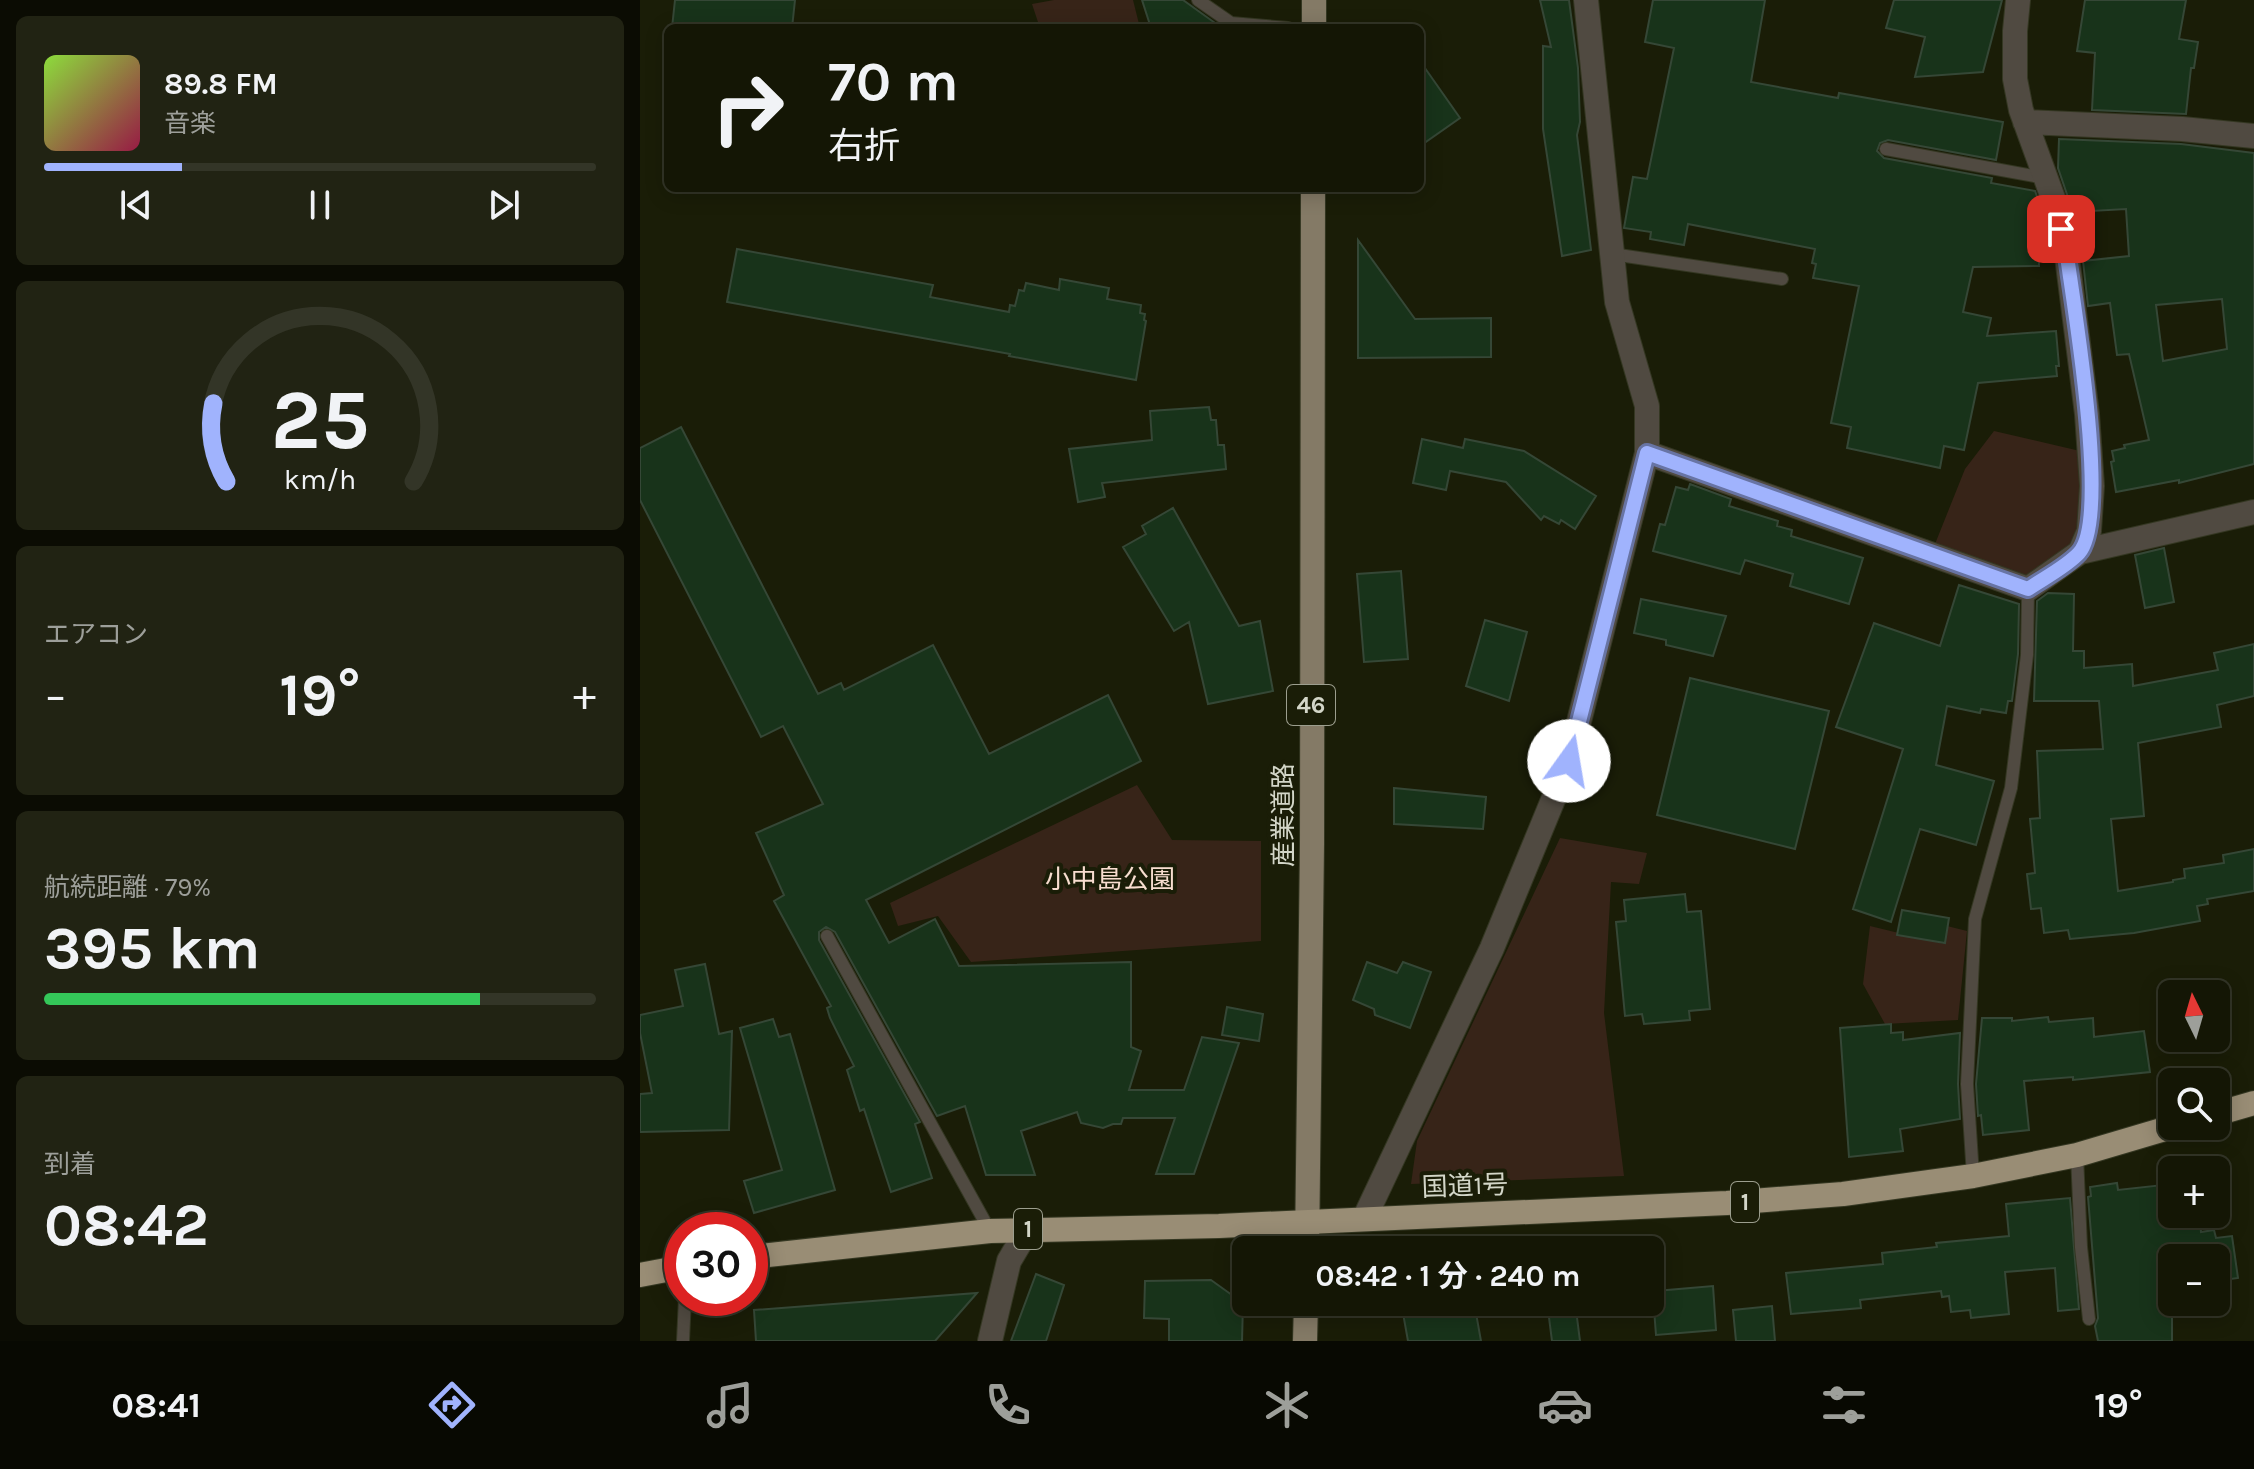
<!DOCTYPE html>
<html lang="ja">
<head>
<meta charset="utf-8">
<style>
	:root { --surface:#141605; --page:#212313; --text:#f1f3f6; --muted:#9d9f9a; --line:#333527; --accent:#a0b3fd }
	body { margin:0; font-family:Karla,"Noto Sans JP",sans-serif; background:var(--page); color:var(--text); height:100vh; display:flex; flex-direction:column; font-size:30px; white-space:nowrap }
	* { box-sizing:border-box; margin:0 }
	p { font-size:26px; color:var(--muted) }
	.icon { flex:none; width:44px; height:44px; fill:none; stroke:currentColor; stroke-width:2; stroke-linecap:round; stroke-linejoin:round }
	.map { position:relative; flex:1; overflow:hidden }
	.drawer { display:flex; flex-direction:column; gap:16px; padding:16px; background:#0b0c03; width:640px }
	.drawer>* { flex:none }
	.banner { position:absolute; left:24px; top:24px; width:760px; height:168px; border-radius:12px; box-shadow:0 4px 20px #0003,0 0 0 2px var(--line); background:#141605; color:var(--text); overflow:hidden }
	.needle { width:52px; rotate:355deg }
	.tools { position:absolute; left:1518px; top:980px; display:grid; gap:16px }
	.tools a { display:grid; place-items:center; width:72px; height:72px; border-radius:12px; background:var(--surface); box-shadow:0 4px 20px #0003,0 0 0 2px var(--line); font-size:40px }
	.speed { position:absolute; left:24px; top:1212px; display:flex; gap:16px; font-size:40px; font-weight:700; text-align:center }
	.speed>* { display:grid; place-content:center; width:104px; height:104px; border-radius:50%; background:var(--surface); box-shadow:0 4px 20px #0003,0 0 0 2px var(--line); line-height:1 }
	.speed .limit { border:12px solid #d22; background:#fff; color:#111 }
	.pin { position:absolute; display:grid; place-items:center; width:68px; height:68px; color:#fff; margin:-34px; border-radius:16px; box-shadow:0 4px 12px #0006 }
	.me { position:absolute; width:88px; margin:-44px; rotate:13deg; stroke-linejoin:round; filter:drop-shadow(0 0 6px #0008) }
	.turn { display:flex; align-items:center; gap:28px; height:168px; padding:0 32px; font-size:36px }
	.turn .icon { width:104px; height:104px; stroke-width:2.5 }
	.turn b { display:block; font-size:56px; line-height:68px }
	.big { font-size:60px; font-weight:700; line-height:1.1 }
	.drawer .widget { flex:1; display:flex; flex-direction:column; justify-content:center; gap:12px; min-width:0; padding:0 28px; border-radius:12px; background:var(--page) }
	.drawer .dial { align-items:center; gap:0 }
	.dial svg { height:208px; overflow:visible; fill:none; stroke:var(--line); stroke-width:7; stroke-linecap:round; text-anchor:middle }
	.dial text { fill:var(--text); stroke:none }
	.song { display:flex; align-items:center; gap:24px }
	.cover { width:96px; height:96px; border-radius:12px; background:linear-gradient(135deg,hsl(90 70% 55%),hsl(340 70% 35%)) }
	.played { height:8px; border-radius:4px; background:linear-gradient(90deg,var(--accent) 25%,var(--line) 25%) }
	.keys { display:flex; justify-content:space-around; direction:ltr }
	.heat { display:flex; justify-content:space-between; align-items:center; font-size:44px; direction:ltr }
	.charge { height:12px; border-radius:6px; background:linear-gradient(90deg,#34c759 79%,var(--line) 0) }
	.trip { position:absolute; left:592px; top:1236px; width:432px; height:80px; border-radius:12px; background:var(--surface); box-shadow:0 4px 20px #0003,0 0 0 2px var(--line); font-weight:700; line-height:80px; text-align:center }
	.dock { display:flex; height:128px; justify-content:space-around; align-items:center; background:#080902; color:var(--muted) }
	.dock .icon { width:56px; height:56px }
	.dock .current { color:var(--accent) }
	.dock b { font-size:36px; color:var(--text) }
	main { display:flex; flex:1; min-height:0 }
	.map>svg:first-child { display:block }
</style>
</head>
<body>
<main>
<section class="drawer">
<div class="widget">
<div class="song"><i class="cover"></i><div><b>89.8 FM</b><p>音楽</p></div></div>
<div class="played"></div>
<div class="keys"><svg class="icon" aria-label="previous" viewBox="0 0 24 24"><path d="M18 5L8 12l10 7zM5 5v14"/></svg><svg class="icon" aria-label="pause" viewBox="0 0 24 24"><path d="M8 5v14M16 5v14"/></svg><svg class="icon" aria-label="next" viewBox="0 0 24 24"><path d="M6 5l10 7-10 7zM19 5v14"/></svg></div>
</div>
<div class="widget dial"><svg viewBox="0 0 100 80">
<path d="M14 69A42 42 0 1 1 86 69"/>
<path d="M14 69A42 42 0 0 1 9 39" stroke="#a0b3fd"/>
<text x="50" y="56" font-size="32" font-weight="700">25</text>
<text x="50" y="72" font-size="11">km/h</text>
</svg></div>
<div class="widget"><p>エアコン</p>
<div class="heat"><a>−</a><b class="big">19°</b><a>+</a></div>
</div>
<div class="widget"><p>航続距離 · 79%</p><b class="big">395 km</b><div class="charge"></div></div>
<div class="widget"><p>到着</p><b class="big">08:42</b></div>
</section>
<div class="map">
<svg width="1614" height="1341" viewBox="0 0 1614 1341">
	<rect width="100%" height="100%" fill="#1a1d07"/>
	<path fill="#372418" d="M 414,0 L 493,0 L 500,28 L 400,28 L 392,4 Z
		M 1354,431 L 1440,451 L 1440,552 L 1388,589 L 1291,554 L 1325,469 Z
		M 497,785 L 532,840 L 621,841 L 621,941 L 331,962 L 298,916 L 258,926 L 250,903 Z
		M 920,838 L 1007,853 L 999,884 L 971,882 L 964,1013 L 984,1176 L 771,1184 L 777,1141 Z
		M 1230,926 L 1304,944 L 1307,926 L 1327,931 L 1318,1020 L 1245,1024 L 1223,984 Z"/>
	<path fill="#18331a" stroke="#354736" stroke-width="2" fill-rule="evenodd" d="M 35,0 L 155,0 L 152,28 L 32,28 Z
		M 502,0 L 543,0 L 582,28 L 511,28 Z
		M 900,0 L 929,0 L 938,68 L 940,122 L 937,135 L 951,250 L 922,256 L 903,129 L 903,46 L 911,47 Z
		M 1013,0 L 1125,0 L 1111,82 L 1198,98 L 1199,93 L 1363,122 L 1356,160 L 1248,140 L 1240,143 L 1237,151 L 1244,158 L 1352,178 L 1351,183 L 1395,191 L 1403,214 L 1398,215 L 1399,266 L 1333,267 L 1323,312 L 1351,318 L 1347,336 L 1416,331 L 1419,366 L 1416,366 L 1417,376 L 1338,383 L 1324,450 L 1304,446 L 1300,468 L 1207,448 L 1211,427 L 1191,423 L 1219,286 L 1173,278 L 1176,264 L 1172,263 L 1175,249 L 1048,224 L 1044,245 L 1010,239 L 1011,232 L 984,228 L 993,177 L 1007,179 L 1034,48 L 1005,42 Z
		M 1254,0 L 1362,0 L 1343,72 L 1275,77 L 1285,37 L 1246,28 Z
		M 1445,0 L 1546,0 L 1539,39 L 1558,42 L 1554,68 L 1551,68 L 1546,114 L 1452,110 L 1455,53 L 1437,51 Z
		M 780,61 L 820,118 L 780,146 Z
		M 1419,139 L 1541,144 L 1614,153 L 1614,464 L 1539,483 L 1539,480 L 1476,492 L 1471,462 L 1474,461 L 1472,451 L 1485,448 L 1484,445 L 1509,440 L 1489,354 L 1477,355 L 1470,303 L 1448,306 L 1443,261 L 1489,256 L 1486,209 L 1433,212 L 1418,168 ZM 1582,299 L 1587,349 L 1523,361 L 1516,305 Z
		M 718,240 L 775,319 L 851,318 L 851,357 L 718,358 Z
		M 97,249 L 293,285 L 290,297 L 369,312 L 370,305 L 375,306 L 379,290 L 384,291 L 386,283 L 419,290 L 420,279 L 469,288 L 467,299 L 501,305 L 500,313 L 505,314 L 504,320 L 506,321 L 496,380 L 369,356 L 370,354 L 87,302 Z
		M 569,407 L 571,420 L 576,420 L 578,445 L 584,445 L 586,469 L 462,483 L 465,497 L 438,502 L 429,449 L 512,440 L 510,411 Z
		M 41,427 L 178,694 L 201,683 L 204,690 L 293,645 L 349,754 L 468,695 L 501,761 L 226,900 L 249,943 L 295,919 L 319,966 L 491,962 L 491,1047 L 501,1051 L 489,1090 L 544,1090 L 562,1037 L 599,1043 L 554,1174 L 516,1174 L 535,1118 L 483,1118 L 481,1124 L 473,1124 L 463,1128 L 441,1123 L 437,1112 L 381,1131 L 395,1175 L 346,1175 L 325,1106 L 297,1116 L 195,932 L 186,927 L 179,932 L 179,940 L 280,1122 L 275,1124 L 292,1178 L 251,1192 L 224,1109 L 220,1111 L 207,1070 L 214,1066 L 190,1018 L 187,1008 L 191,1006 L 134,901 L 144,895 L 116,833 L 183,804 L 143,726 L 121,737 L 0,500 L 0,448 Z
		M 782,439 L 823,448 L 825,439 L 884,451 L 956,496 L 935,529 L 921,520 L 919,524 L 904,516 L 901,520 L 866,482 L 810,471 L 806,490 L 773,483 Z
		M 1050,484 L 1091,499 L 1089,506 L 1138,521 L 1137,526 L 1152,530 L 1151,536 L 1223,558 L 1209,604 L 1150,586 L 1153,574 L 1105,560 L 1100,574 L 1013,551 L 1020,524 L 1025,525 L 1036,487 L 1048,490 Z
		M 533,508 L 599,626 L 620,621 L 633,691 L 568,704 L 549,622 L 534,631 L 483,547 L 506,534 L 502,526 Z
		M 1524,548 L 1534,602 L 1505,608 L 1495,555 Z
		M 761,571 L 768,659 L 724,662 L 717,574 Z
		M 1319,585 L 1379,604 L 1378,654 L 1372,701 L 1368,701 L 1366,713 L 1341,709 L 1340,713 L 1307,706 L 1296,765 L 1354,781 L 1336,845 L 1280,829 L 1251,922 L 1213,909 L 1263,749 L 1196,727 L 1234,623 L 1300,646 Z
		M 1408,593 L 1434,594 L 1433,651 L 1444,651 L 1444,668 L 1492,664 L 1493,686 L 1578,670 L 1574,653 L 1614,644 L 1614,696 L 1577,705 L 1581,727 L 1498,743 L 1504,816 L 1471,819 L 1478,891 L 1533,882 L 1533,880 L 1545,878 L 1544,869 L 1584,863 L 1583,855 L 1614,849 L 1614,891 L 1567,899 L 1568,904 L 1557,906 L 1560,921 L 1494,933 L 1430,939 L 1428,930 L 1404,933 L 1401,908 L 1391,909 L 1387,874 L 1395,873 L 1390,819 L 1400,818 L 1397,751 L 1463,749 L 1459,701 L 1394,701 L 1397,601 Z
		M 1001,599 L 1086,616 L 1073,656 L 1026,645 L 1026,640 L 994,633 Z
		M 845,620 L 887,632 L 869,701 L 826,686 Z
		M 1050,678 L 1189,711 L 1155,849 L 1017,815 Z
		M 754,788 L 846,797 L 843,829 L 754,824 Z
		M 1045,894 L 1047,912 L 1061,911 L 1070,1009 L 1049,1011 L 1050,1020 L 1004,1024 L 1002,1014 L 985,1016 L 976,922 L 986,921 L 984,900 Z
		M 1262,910 L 1309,918 L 1305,943 L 1257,935 Z
		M 727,962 L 757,973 L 763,962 L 791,972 L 770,1028 L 735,1015 L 734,1009 L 713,1000 Z
		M 65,964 L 79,1034 L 92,1031 L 89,1130 L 0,1132 L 0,1094 L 12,1093 L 0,1033 L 0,1015 L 43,1006 L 35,970 Z
		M 587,1007 L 623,1014 L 619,1041 L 582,1035 Z
		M 1408,1017 L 1409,1022 L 1453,1018 L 1454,1037 L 1504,1031 L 1510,1072 L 1433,1080 L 1433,1077 L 1384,1081 L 1389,1130 L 1343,1135 L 1341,1115 L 1338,1116 L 1336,1084 L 1342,1018 L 1372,1018 L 1372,1021 Z
		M 133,1019 L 139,1037 L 150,1034 L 195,1190 L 114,1213 L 104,1181 L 142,1170 L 100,1028 Z
		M 1251,1024 L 1251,1033 L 1263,1032 L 1263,1040 L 1320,1033 L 1318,1084 L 1320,1119 L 1260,1129 L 1263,1151 L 1209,1157 L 1200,1028 Z
		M 1477,1183 L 1478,1190 L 1532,1184 L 1532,1214 L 1559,1214 L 1561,1232 L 1574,1230 L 1576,1238 L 1592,1236 L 1598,1278 L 1576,1281 L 1576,1258 L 1532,1258 L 1532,1341 L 1458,1341 L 1455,1326 L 1458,1318 L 1448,1197 L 1451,1196 L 1450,1187 Z
		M 1430,1198 L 1439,1309 L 1418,1311 L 1415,1268 L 1365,1272 L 1369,1314 L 1331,1318 L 1330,1310 L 1311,1312 L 1309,1296 L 1302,1297 L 1301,1291 L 1220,1300 L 1221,1308 L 1151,1314 L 1146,1273 L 1243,1264 L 1242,1253 L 1297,1247 L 1296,1243 L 1369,1236 L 1366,1204 Z
		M 396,1274 L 424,1285 L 406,1341 L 371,1341 Z
		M 571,1280 L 603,1303 L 602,1341 L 529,1341 L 529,1319 L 504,1318 L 505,1281 Z
		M 1073,1286 L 1076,1330 L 1016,1335 L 1014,1309 L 1018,1308 L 1016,1291 Z
		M 337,1293 L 295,1341 L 116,1341 L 114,1310 Z
		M 761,1302 L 834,1302 L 841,1341 L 768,1341 Z
		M 907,1302 L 935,1302 L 940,1341 L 912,1341 Z
		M 1132,1306 L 1135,1341 L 1096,1341 L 1093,1310 Z"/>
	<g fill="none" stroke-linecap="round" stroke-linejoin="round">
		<g stroke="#343722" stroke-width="14">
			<path id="lane" d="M 558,0 L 591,23 L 648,28
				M 1246,149 L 1405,178
				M 972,254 L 1142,279
				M 187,936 L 350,1231
				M 1437,1155 L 1441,1247 L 1449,1319
				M 1333,1176 L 1327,1084 L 1335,919 L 1371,788 L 1387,655 L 1388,589
				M 43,1341 L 45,1298"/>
		</g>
		<g stroke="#343722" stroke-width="26">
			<path id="street" d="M 1378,0 L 1375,31 L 1375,79 L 1381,110 L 1417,209 L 1426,249 L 1447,414 L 1452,486 L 1449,531 L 1440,552
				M 1385,122 L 1542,129 L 1614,136
				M 1007,453 L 1388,589 L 1440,552 L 1614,512
				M 724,1219 L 852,948 L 929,761 L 1007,453 L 1007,406 L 977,302 L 946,0
				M 350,1341 L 369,1261 L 388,1229"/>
		</g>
		<g stroke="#343722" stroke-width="26">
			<path id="primary" d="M 674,28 L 674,0
				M 667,1250 L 672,844 L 673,188
				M 665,1341 L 666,1302"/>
		</g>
		<g stroke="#343722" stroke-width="26">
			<path id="highway" d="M 1576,1114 L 1614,1103
				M 110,1257 L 350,1231 L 579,1226 L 1087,1203 L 1203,1194 L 1333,1176 L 1437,1155 L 1535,1126
				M 0,1275 L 42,1267"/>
		</g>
		<use href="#lane" stroke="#504a41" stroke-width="12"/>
		<use href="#street" stroke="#504a41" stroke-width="24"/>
		<use href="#primary" stroke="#847a66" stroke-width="24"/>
		<use href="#highway" stroke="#998d75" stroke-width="24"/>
	</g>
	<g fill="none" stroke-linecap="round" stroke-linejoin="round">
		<g stroke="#6874a4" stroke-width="20">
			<path id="route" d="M 929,761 L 1007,453 L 1388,589 C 1404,578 1426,567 1439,553 C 1471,518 1433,302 1426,249 L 1421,229"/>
		</g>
		<use href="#route" stroke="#a0b3fd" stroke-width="14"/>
	</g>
	<g text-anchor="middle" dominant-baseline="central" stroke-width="8" stroke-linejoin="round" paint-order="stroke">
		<g fill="#1a1d07" stroke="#9c9e8e" stroke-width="2">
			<rect x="647" y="685" width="48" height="40" rx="6"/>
			<rect x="1091" y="1182" width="28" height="40" rx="6"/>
			<rect x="374" y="1209" width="28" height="40" rx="6"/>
		</g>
		<g font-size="24" font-weight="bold" fill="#d3d6c8">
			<text x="671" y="705">46</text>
			<text x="1105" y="1202">1</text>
			<text x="388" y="1229">1</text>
		</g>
		<g font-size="26" fill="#d3d6c8" stroke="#1a1d07">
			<text transform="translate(643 815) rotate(-90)">産業道路</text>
			<text transform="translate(825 1186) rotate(-2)">国道1号</text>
		</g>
		<g font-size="26" fill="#f7ddcf" stroke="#1a1d07">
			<text x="470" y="879">小中島公園</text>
		</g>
	</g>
</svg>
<div class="tools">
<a><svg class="needle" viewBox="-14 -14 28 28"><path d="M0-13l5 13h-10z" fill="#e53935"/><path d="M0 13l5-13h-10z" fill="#9d9f9a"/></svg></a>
<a><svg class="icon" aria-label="search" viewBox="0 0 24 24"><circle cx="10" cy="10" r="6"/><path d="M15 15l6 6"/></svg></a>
<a>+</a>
<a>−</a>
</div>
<div class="speed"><div class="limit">30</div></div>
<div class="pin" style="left:1421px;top:229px;background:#d93025"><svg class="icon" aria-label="arrive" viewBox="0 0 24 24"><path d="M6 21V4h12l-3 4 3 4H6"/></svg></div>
<svg class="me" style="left:929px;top:761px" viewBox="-20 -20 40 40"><circle r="19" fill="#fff"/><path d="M0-13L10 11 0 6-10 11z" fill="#a0b3fd"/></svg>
<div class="trip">08:42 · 1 分 · 240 m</div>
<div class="banner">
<div class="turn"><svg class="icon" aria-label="right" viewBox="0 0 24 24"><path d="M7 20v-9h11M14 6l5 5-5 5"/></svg><div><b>70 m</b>右折</div></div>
</div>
</div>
</main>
<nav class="dock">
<b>08:41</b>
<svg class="icon current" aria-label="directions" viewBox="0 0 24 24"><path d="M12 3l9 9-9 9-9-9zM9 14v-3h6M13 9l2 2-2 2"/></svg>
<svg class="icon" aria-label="music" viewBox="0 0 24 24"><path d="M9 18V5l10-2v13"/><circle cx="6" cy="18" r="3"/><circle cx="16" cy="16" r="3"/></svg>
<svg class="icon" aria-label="phone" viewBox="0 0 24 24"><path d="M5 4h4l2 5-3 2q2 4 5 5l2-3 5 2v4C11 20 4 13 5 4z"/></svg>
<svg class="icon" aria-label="climate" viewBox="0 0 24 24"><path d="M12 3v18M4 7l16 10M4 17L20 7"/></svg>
<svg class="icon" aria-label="car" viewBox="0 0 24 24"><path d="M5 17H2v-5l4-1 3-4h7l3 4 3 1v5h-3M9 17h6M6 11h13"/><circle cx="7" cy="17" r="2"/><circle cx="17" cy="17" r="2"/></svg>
<svg class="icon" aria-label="filters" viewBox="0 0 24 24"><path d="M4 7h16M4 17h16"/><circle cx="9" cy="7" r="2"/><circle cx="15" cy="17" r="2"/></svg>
<b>19°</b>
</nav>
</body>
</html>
